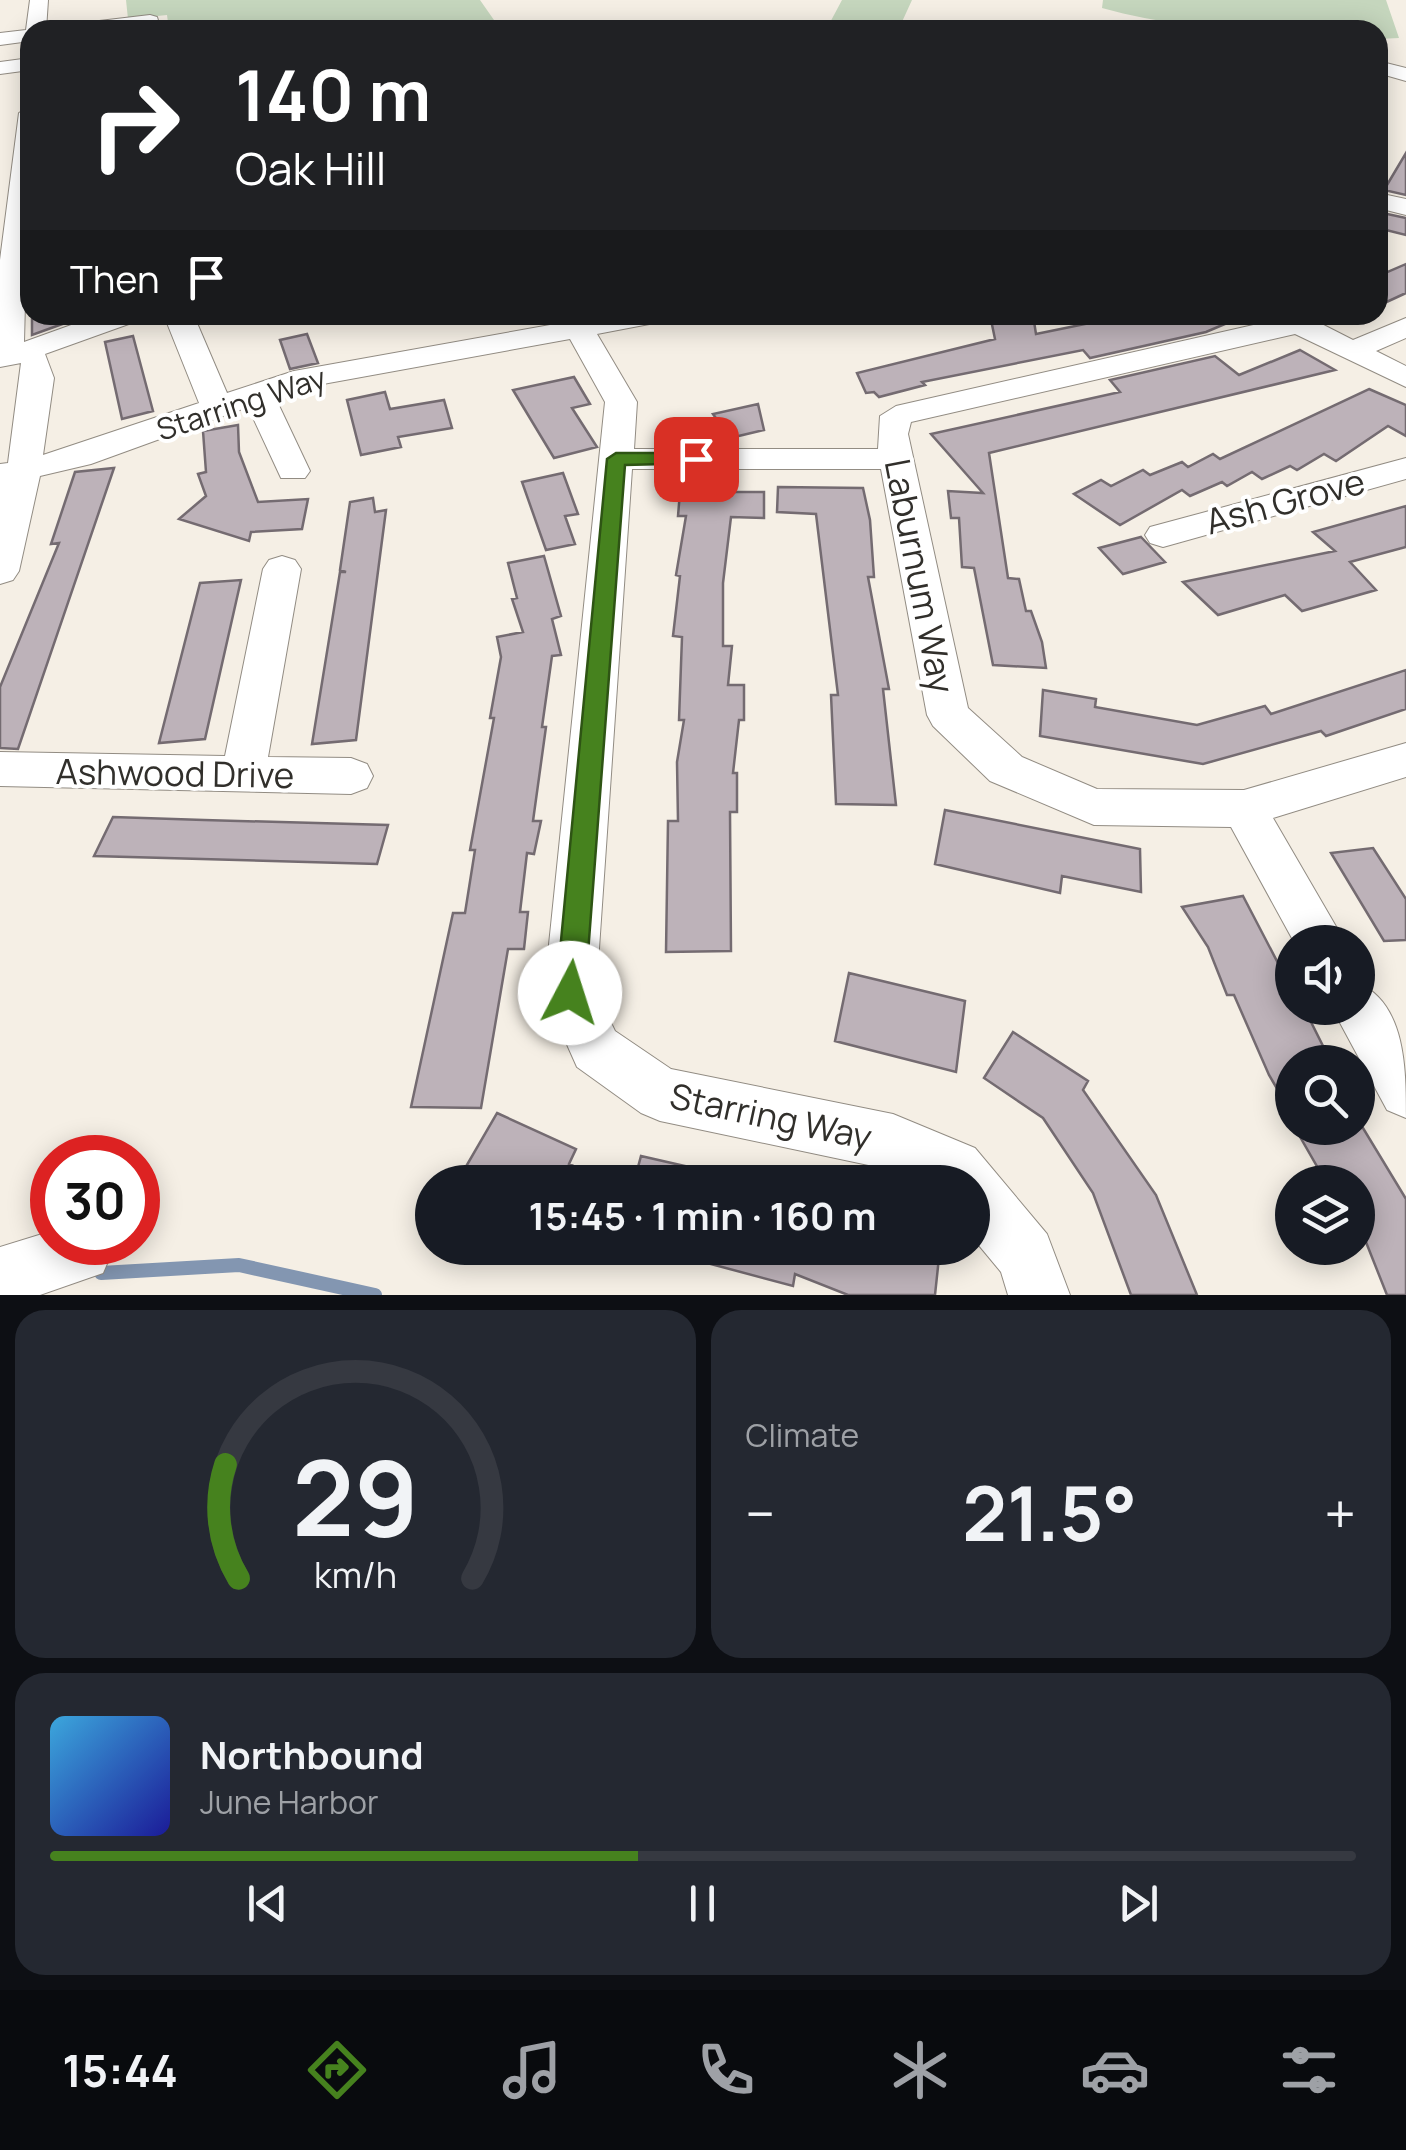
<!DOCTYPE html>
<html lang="en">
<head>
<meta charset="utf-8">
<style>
	:root { --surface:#171b24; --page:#242831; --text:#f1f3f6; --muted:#9ea1a6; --line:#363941; --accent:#46821e }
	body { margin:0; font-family:Manrope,sans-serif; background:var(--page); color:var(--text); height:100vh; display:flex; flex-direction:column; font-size:38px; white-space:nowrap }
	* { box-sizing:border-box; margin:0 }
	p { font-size:32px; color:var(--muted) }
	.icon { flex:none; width:55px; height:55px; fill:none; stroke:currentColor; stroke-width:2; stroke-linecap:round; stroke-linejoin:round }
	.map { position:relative; height:1295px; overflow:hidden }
	.panel { display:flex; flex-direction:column; gap:15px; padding:15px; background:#0d0f14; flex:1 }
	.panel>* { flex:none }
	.top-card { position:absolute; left:20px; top:20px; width:1368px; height:305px; border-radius:30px; box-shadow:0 5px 25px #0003; background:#202124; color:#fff; overflow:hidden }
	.tools { position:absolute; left:1275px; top:925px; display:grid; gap:20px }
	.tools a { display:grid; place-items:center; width:100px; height:100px; border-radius:50%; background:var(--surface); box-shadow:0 5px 25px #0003; font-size:50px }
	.speed { position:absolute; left:30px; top:1135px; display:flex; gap:20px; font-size:50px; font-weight:700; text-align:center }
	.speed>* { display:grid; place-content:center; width:130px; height:130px; border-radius:50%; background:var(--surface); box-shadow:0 5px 25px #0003; line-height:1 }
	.speed .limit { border:15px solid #d22; background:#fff; color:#111 }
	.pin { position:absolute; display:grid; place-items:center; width:85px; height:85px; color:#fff; margin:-42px; border-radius:20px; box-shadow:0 5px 15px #0006 }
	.me { position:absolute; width:110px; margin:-55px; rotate:5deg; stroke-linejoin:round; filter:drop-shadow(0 0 8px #0008) }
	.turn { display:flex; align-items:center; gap:35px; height:210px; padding:0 50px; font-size:45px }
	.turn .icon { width:130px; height:130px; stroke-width:2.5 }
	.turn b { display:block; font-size:70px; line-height:85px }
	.then { display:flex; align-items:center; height:95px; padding:0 50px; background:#0003; gap:20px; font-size:38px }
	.big { font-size:75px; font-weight:700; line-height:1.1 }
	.panel .card { flex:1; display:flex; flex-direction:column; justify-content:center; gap:15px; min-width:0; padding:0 35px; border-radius:30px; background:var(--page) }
	.panel .dial { align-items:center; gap:0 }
	.dial svg { height:260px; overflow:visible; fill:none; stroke:var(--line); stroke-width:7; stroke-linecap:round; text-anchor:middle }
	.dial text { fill:var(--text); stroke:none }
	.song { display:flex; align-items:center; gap:30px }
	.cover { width:120px; height:120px; border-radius:15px; background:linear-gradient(135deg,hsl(200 70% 55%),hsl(240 70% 35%)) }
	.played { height:10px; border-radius:5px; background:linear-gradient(90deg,var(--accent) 45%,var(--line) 45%) }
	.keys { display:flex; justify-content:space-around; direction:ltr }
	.heat { display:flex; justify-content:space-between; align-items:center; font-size:55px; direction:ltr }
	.panel .tiles { flex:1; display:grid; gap:15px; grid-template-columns:1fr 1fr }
	.card:last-child { grid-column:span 2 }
	.trip { position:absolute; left:415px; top:1165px; width:575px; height:100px; border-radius:50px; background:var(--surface); box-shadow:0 5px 25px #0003; font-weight:700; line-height:100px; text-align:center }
	.tab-bar { display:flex; height:160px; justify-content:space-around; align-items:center; background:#090b0e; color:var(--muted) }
	.tab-bar .icon { width:70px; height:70px }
	.tab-bar .on { color:var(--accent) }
	.tab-bar b { font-size:45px; color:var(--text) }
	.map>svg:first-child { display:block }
</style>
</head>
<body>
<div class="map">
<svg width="1406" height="1295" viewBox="0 0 1406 1295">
	<rect width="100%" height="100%" fill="#f5efe5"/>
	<path fill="#c5d6bd" d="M 126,0 L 480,0 L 501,30 L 169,30 L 167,15 L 128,19 Z
		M 842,0 L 912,0 L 901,24 L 907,30 L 826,30 Z
		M 1103,0 L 1386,0 L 1399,38 L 1378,39 L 1378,30 C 1284,30 1193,34 1102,8 Z"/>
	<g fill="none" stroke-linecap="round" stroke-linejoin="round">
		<path stroke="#8396b1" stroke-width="14" d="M 101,1273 L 239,1265 L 375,1295"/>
	</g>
	<path fill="#bdb2b9" stroke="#746b71" stroke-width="2.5" d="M 1406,153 L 1406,195 L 1384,190 Z
		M 1378,212 L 1406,218 L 1406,235 L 1378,228 Z
		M 1406,264 L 1406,293 L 1378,306 L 1378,276 Z
		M 32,315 L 65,315 L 65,323 L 32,335 Z
		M 990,315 L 1033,315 L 1036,334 L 1129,315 L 1246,315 L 1206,332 L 1090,358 L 1083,350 L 922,382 L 925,385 L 879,397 L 874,392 L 866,393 L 857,373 L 995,339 Z
		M 307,334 L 318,363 L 290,369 L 280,340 Z
		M 133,336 L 153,411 L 122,419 L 105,342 Z
		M 1300,350 L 1335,370 L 989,453 L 1008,578 L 1019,579 L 1026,611 L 1031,611 L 1042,642 L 1046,668 L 993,665 L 974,568 L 962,567 L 959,518 L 951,518 L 948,491 L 983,493 L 931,434 L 1120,392 L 1110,380 L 1215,356 L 1239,375 Z
		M 574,377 L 590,404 L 572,408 L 597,447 L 554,458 L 513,390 Z
		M 1369,389 L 1406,405 L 1406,436 L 1388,426 L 1336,461 L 1324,454 L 1297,470 L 1290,466 L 1262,479 L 1252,472 L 1227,486 L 1222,482 L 1190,496 L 1182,490 L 1120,525 L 1074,494 L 1101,480 L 1111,486 L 1143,470 L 1150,475 L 1182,462 L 1188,467 L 1213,454 L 1220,459 Z
		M 385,392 L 390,409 L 444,400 L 452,428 L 398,437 L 401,447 L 361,455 L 347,400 Z
		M 758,404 L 764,430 L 730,438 L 713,414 Z
		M 238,425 L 239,452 L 258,502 L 308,499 L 302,529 L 251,532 L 249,541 L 179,519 L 206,496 L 198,474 L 206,472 L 203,431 Z
		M 114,468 L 18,749 L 0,748 L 0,687 L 59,543 L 51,544 L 75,472 Z
		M 563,473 L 578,514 L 565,516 L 575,544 L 546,550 L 522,482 Z
		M 778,487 L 863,488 L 870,520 L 874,577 L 868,577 L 889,689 L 883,689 L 896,805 L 836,804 L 831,695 L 838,695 L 816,514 L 777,512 Z
		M 680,492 L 764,492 L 764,518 L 731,517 L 723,583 L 723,646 L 732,646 L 728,685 L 744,685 L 744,720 L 739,720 L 733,773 L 737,773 L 737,812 L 730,812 L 731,951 L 666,952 L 668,821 L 678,821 L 677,762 L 684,720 L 679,720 L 682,637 L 673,636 L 680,576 L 676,575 L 686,516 L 678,516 Z
		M 373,498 L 375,512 L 386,510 L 356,740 L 312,744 L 340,572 L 346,572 L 340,570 L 350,502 Z
		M 1406,506 L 1406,547 L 1350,562 L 1376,590 L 1302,611 L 1285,595 L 1218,615 L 1183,582 L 1335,551 L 1313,532 Z
		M 1141,537 L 1165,562 L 1123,574 L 1099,548 Z
		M 544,556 L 561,616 L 552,619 L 561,655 L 552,656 L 542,727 L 546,727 L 533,821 L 541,821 L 534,854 L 527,853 L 520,912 L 528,912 L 524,949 L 508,949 L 481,1108 L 411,1107 L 453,913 L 465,913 L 475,850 L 470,850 L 494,718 L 490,718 L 501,657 L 497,637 L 523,632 L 512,599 L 517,598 L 508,563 Z
		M 241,580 L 205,739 L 159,743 L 200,583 Z
		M 1406,670 L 1406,709 L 1326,736 L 1321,731 L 1203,764 L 1040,736 L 1043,690 L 1096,699 L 1095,707 L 1197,725 L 1265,706 L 1271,714 Z
		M 945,810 L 1140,849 L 1141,892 L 1062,876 L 1060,893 L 935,864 Z
		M 113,817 L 204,820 L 388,825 L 377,864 L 94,856 Z
		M 1373,848 L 1406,899 L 1406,940 L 1384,941 L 1331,853 Z
		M 1243,896 L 1292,990 L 1292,1008 L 1304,1008 L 1331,1062 L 1292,1062 L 1292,1114 L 1269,1075 L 1234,995 L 1227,995 L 1208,947 L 1182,907 Z
		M 849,973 L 965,1001 L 956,1072 L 835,1041 Z
		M 1013,1032 L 1088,1081 L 1083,1090 L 1156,1195 L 1197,1295 L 1131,1295 L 1093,1193 L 1043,1118 L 984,1078 Z
		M 497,1113 L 576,1149 L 569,1164 L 608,1182 L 457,1182 Z
		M 1295,1128 L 1363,1128 L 1406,1199 L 1406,1295 L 1387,1295 L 1358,1222 L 1358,1182 L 1326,1182 Z
		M 641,1156 L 711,1172 L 710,1182 L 634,1182 Z
		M 682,1248 L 940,1248 L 935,1295 L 848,1295 L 795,1274 L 793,1286 L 681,1256 Z"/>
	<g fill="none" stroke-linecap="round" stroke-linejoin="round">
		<g stroke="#928c83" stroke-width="2">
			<path id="minor" d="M 30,0 L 48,0 L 46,30 L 30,30 L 30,41 L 0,45 L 0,33 L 26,30 Z
				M 150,15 L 157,17 L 161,30 L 64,30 L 74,24 Z
				M 30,58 L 30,70 L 0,74 L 0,62 Z
				M 1378,61 L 1406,68 L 1406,81 L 1378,73 Z
				M 30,106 L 24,342 L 99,315 L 141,315 L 137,321 L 45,354 L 54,378 L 43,455 L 199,403 L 167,323 L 179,315 L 192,317 L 197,323 L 227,393 L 294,371 L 606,315 L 669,315 L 665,321 L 597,334 L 637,402 L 634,449 L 878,449 L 880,416 L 896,406 L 1271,321 L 1267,315 L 1304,315 L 1353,340 L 1406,318 L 1406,338 L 1376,351 L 1406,366 L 1406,387 L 1295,334 L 911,422 L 908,434 L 968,708 L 1022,757 L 1097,789 L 1244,790 L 1406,743 L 1406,777 L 1273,818 L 1345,942 L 1294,942 L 1231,827 L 1094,825 L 990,781 L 933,726 L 927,715 L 881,469 L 632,469 L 596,992 L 615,1031 L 671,1069 L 893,1114 L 975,1148 L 1047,1234 L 1070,1295 L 1008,1295 L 1001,1272 L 972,1237 L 972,1182 L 921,1182 L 892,1170 L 660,1121 L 641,1113 L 577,1067 L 544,993 L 605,402 L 570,339 L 301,388 L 275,397 L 310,471 L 305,478 L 281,478 L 248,407 L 91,464 L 40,476 L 19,571 L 13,580 L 0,584 L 0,464 L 8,463 L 21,363 L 0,367 L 0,260 L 19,113 Z
				M 1378,193 L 1406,199 L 1406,215 L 1378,208 Z
				M 1406,458 L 1406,479 L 1163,547 L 1150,543 L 1145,535 L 1150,527 Z
				M 282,556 L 295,560 L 301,569 L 268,757 L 351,758 L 367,764 L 373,776 L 367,788 L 351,794 L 0,786 L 0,752 L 225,756 L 263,569 L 269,560 Z
				M 1358,983 C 1406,1004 1406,1070 1406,1118 L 1387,1110 L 1332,1008 L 1358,1008 Z
				M 52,1231 L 52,1242 L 108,1242 L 112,1252 L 103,1273 L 40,1295 L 0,1295 L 0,1247 Z"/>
		</g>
		<use href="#minor" fill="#fff" fill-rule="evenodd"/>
	</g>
	<path fill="#46821e" stroke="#2e5414" stroke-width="2.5" d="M 696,453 L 706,459 L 703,463 L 625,465 L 585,993 L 581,1003 L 570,1007 L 560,1003 L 556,993 L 607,459 L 616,453 Z"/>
	<g text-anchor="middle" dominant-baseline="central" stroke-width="8" stroke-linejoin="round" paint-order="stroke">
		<g font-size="30" fill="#312f2b" stroke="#fff">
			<text transform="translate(241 403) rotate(-18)">Starring Way</text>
		</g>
		<g font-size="35" fill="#312f2b" stroke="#fff">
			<text transform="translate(1285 501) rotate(-15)">Ash Grove</text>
			<text transform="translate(920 576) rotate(79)">Laburnum Way</text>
			<text transform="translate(175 773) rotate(1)">Ashwood Drive</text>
			<text transform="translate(771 1116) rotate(12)">Starring Way</text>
		</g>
	</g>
</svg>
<div class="tools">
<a><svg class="icon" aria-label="sound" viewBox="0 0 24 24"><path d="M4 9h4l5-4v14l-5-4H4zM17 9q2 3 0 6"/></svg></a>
<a><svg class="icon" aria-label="search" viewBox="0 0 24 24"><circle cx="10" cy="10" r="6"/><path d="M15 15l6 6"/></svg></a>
<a><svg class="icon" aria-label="layers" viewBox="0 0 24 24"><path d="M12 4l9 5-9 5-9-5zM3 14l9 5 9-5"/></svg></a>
</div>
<div class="speed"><div class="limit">30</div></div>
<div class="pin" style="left:696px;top:459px;background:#d93025"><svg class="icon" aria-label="arrive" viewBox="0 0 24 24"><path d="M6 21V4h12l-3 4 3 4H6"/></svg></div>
<svg class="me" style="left:570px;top:993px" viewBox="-20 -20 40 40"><circle r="19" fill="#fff"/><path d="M0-13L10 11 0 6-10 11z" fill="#46821e"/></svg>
<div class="trip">15:45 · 1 min · 160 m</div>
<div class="top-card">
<div class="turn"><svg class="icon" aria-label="right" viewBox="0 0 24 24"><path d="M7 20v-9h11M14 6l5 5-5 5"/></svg><div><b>140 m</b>Oak Hill</div></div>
<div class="then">Then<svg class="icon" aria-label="arrive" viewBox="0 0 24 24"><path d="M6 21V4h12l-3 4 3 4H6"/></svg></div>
</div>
</div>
<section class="panel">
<div class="tiles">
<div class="card dial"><svg viewBox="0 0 100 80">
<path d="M14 69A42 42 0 1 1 86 69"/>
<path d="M14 69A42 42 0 0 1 10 34" stroke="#46821e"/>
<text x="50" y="56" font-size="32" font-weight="700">29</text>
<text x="50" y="72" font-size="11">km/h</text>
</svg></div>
<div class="card"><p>Climate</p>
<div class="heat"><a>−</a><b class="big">21.5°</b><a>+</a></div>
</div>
<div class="card">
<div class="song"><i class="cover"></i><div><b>Northbound</b><p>June Harbor</p></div></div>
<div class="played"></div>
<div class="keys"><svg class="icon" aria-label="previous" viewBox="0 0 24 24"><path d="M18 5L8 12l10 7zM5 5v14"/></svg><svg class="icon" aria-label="pause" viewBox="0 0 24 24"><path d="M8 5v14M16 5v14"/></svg><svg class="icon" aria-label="next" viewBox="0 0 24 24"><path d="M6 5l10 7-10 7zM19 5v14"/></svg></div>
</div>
</div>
</section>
<nav class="tab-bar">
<b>15:44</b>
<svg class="icon on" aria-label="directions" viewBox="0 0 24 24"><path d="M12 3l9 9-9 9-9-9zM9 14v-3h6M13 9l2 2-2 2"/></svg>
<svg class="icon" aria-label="music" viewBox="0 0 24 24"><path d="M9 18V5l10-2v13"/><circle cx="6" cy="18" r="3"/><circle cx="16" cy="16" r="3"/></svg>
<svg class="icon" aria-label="phone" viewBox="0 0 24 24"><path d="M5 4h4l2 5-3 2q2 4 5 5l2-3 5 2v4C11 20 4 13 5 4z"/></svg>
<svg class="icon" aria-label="climate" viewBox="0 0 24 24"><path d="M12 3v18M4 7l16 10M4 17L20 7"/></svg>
<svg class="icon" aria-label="car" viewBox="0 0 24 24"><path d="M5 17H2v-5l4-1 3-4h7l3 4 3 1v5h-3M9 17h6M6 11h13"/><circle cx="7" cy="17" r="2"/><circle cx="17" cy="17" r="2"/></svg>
<svg class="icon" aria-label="filters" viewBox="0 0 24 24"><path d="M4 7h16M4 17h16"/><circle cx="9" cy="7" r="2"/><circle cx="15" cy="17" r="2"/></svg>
</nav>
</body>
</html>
